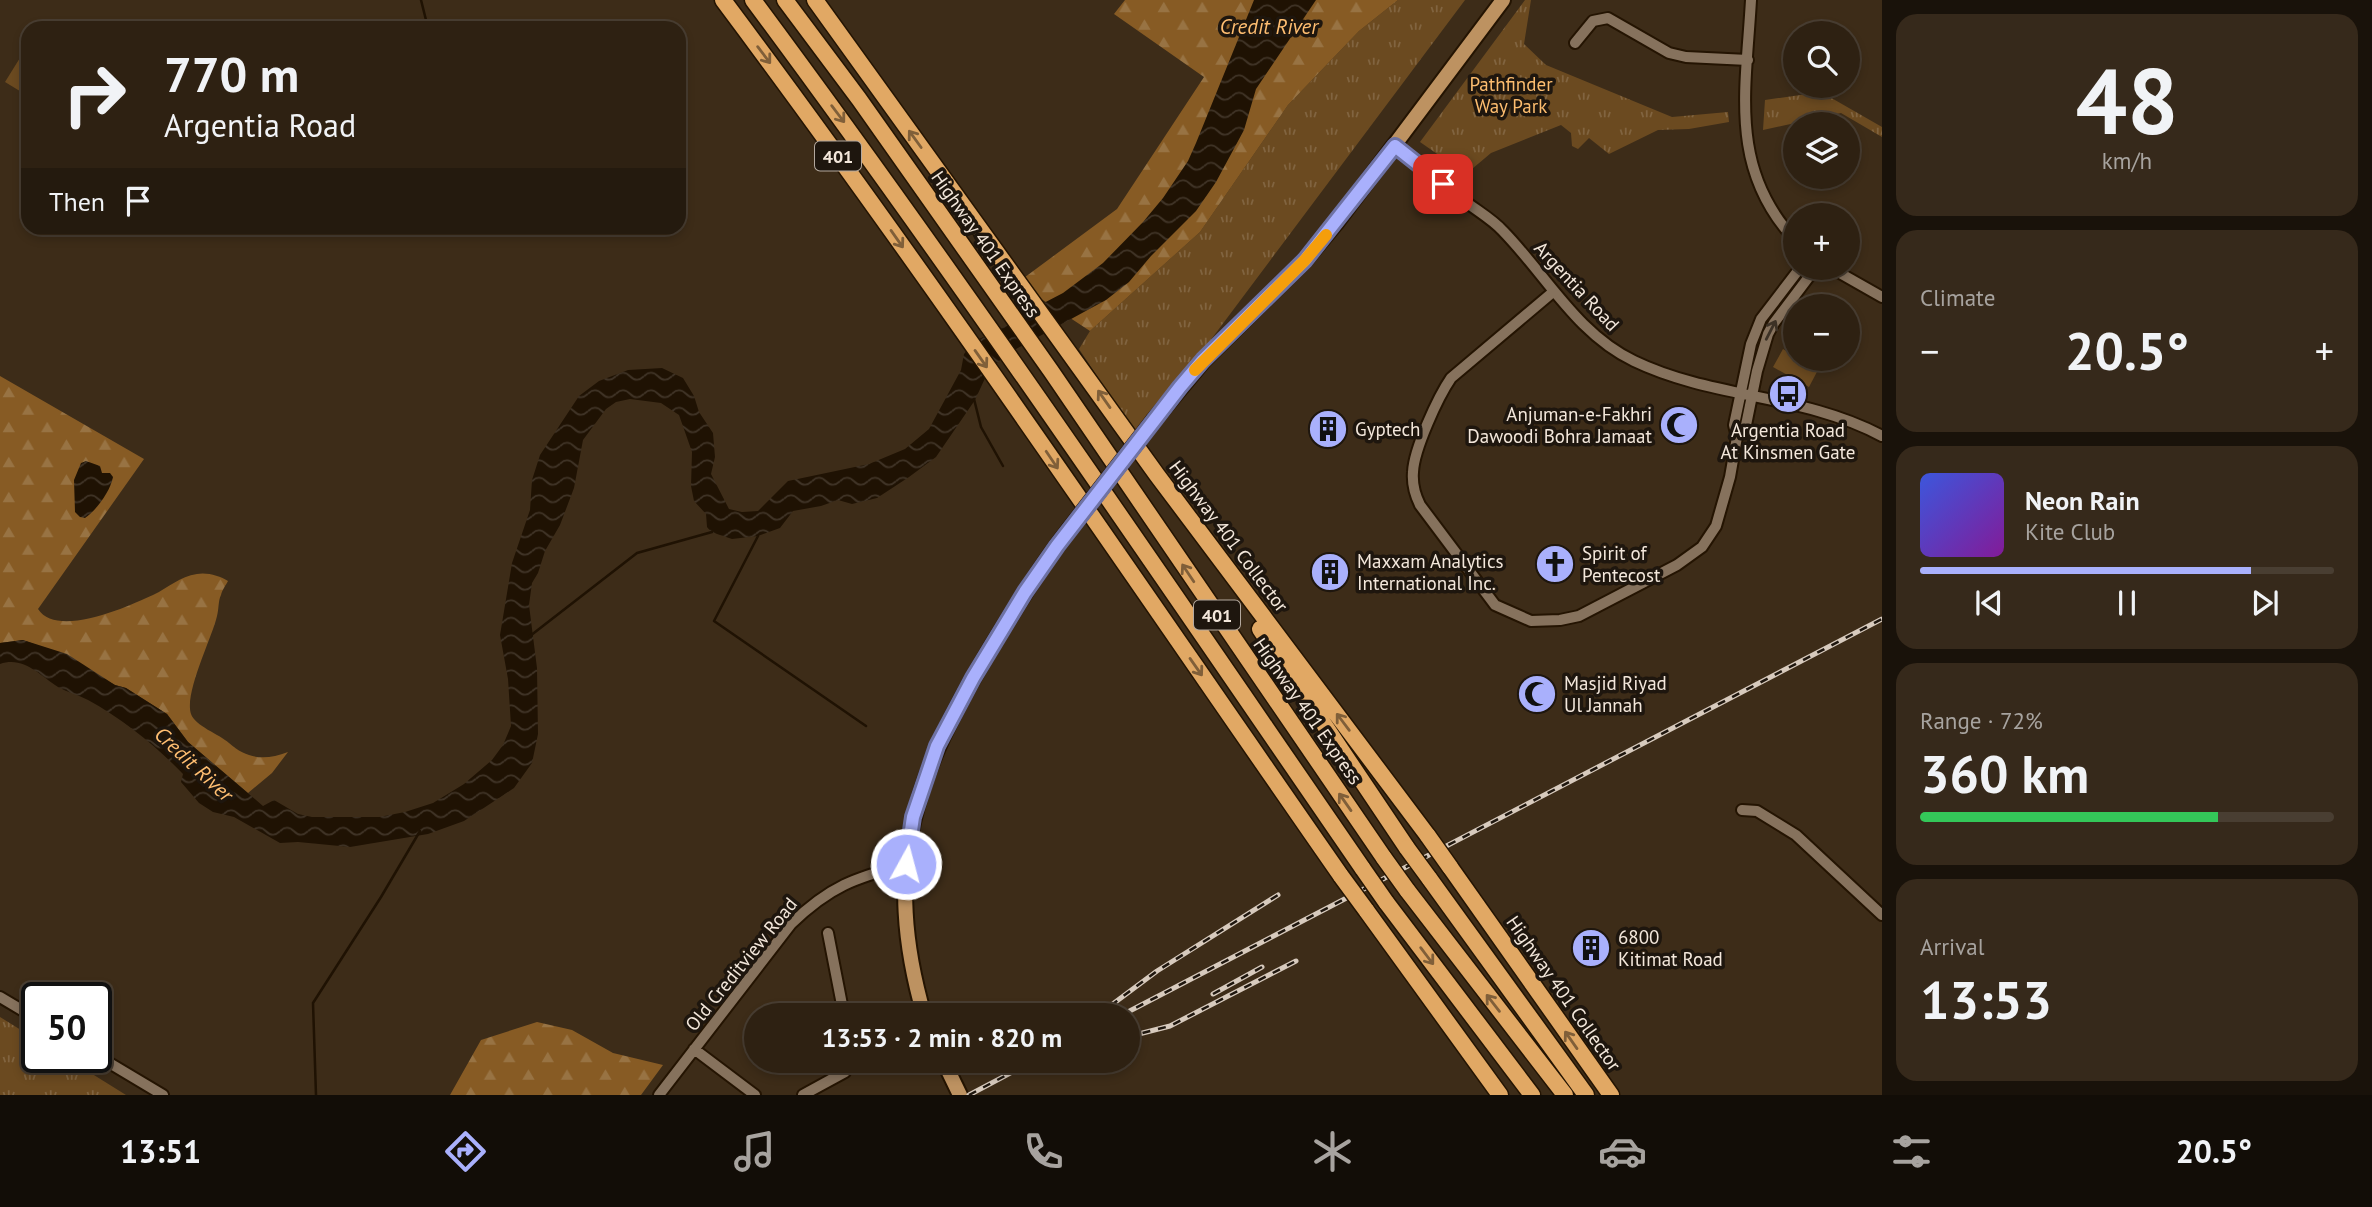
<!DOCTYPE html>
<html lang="en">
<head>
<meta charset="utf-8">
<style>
	:root { --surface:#2e2112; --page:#36291b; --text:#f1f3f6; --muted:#a7a39f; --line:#493e32; --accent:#a9b0fc }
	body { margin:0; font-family:"PT Sans",sans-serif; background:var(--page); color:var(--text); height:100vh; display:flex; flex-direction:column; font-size:26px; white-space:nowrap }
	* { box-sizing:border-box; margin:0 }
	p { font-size:23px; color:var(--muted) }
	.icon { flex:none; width:38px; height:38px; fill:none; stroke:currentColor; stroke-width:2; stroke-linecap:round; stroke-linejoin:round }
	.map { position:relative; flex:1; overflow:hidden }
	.side { display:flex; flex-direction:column; gap:14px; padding:14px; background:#19120a; width:490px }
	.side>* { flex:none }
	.guide { position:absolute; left:21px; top:21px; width:665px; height:214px; border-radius:21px; box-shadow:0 4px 10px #0003,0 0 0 2px var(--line); background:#2e2112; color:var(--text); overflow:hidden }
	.buttons { position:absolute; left:1783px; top:21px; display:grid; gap:14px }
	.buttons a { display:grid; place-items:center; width:77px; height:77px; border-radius:50%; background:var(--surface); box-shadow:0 4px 10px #0003,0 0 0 2px var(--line); font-size:35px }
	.speed { position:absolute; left:21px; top:982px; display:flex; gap:14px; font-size:35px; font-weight:700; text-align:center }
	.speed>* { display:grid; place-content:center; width:91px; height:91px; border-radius:50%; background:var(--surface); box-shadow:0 4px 10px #0003,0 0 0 2px var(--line); line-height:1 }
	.speed .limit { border:4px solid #111; border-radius:10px; background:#fff; color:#111 }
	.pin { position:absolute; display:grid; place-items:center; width:60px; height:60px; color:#fff; margin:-30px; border-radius:14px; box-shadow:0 4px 10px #0006 }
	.me { position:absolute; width:77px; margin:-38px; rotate:7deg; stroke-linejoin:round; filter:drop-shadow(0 0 5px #0008) }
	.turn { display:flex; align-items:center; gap:24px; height:147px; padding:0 28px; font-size:32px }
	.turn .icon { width:91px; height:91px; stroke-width:2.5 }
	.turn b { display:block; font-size:49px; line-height:60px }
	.then { display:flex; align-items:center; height:66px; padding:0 28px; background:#0003; gap:14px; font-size:26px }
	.big { font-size:52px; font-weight:700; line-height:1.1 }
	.side .card { flex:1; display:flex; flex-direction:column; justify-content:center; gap:10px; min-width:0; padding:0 24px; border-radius:21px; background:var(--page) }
	.side .dial { align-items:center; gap:0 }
	.dial b { font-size:91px; line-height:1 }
	.song { display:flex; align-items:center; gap:21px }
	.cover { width:84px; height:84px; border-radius:10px; background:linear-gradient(135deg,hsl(230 70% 55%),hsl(290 70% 35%)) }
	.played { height:7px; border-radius:4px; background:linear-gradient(90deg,var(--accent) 80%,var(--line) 80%) }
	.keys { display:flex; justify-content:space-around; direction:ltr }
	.heat { display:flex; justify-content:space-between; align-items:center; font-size:38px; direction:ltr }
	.charge { height:10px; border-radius:5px; background:linear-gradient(90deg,#34c759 72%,var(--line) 0) }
	.trip { position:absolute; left:744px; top:1003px; width:396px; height:70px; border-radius:35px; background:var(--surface); box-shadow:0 4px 10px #0003,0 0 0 2px var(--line); font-weight:700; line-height:70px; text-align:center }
	.tab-bar { display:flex; height:112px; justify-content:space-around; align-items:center; background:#120d07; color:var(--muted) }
	.tab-bar .icon { width:49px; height:49px }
	.tab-bar .current { color:var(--accent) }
	.tab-bar b { font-size:32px; color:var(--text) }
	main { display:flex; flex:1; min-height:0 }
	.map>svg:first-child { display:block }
</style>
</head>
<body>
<main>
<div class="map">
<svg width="1882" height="1095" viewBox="0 0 1882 1095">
	<defs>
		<pattern id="grass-tufts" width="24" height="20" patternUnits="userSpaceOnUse" patternTransform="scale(1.75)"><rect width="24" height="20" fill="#6b4a20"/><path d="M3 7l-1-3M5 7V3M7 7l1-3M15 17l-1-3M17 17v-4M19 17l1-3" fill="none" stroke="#816440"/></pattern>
		<pattern id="forest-firs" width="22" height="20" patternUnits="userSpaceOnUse" patternTransform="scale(1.75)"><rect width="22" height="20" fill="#875b24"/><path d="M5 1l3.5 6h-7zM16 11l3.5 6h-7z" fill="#987343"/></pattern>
		<pattern id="water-waves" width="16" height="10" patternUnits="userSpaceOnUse" patternTransform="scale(1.75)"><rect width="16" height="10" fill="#1f1203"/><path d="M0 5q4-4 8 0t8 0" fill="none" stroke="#403427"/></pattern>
	</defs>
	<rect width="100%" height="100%" fill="#3d2c18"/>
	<path fill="url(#grass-tufts)" d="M 1398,0 L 1465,0 L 1138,437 L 1079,349 L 1090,331 L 1200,232 L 1288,105 L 1359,31 Z
		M 1525,0 L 1531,0 L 1524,44 L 1546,65 L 1672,117 L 1728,112 L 1729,122 L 1689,129 L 1658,130 L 1609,154 L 1589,138 L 1578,149 L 1572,146 L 1571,133 L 1561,125 L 1491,153 L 1466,174 L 1420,142 Z
		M 1821,92 L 1882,127 L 1882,137 L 1841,113 L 1763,130 L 1765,100 Z
		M 0,1017 L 37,1040 L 37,1057 L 65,1057 L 126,1095 L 0,1095 Z"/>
	<path fill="url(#forest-firs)" d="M 1125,0 L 1398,0 L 1359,31 L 1288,105 L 1200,232 L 1090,331 L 1017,283 L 1117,209 L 1204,77 L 1114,14 Z
		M 0,376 L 144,459 L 38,609 C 57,639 129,606 153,595 C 168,588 180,576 197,574 C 207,572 220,576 228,581 C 226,585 222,590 221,595 C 218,601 219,609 217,616 C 212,638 184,693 191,714 C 195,726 219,734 229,743 C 247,759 265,761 288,752 L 272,773 L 248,793 L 188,742 L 167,714 L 126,688 L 115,685 L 42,647 L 23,640 L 0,643 Z
		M 537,1022 L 572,1030 L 613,1053 L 663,1065 L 641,1095 L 450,1095 L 481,1040 Z"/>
	<path fill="#6b4a20" d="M 28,45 L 28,96 L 5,82 Z
		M 1783,349 L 1795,356 L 1796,359 L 1802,359 L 1819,368 L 1809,387 L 1773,367 Z"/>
	<path fill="url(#water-waves)" d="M 1254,0 L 1316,0 L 1256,89 L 1244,130 L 1216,182 L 1196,211 L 1151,256 L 1129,282 L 1106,300 L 1005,355 L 987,374 L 975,400 L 936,457 L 909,477 L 877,498 L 852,504 L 838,500 L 821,506 L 793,511 L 780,528 L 758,536 L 732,539 L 711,532 L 707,527 L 706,514 L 694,501 L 691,486 L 692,452 L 679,415 L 661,403 L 630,399 L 616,402 L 606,409 L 583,440 L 574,488 L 560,525 L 545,551 L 538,573 L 532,583 L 529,605 L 537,668 L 538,734 L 532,763 L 514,788 L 464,821 L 428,834 L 350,847 L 298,842 L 280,843 L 234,817 L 213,812 L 199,803 L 181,782 L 183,774 C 156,746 123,719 88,700 C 78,695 67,692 58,687 C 39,675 24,656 0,664 L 0,643 L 23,640 L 67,654 L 115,685 L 126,688 L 167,714 L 188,742 L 263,806 L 274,800 L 298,814 L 312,817 L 379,817 L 405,812 L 433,803 L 464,784 L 492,760 L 503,745 L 511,726 L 508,679 L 500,635 L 512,563 L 530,510 L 532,480 L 540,455 L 579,396 L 599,381 L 628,370 L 662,368 L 683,378 L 694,396 L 699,412 L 713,433 L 715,457 L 711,474 L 729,509 L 742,512 L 758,511 L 788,481 L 869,464 L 905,449 L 929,429 L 961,370 L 964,354 L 975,341 L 1004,327 L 1030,307 L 1038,306 L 1063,293 L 1103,263 L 1143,222 L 1163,198 L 1188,161 L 1196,143 Z
		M 86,461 L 100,466 L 102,473 L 110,473 L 113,477 C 111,490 96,511 85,518 L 80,517 L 75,512 L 74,480 L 81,463 Z"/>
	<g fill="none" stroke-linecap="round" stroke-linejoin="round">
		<path stroke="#1f1203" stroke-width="2.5" d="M 421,0 L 426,20 L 437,28
			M 974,399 L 981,427 L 1003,466
			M 758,536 L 714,621 L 866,726
			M 530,636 L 637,553 L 712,532
			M 316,1095 L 313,1003 L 381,897 L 420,831"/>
		<g stroke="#241402" stroke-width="14">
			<path id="minor" d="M 1751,0 C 1746,90 1728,169 1796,241
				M 1575,43 L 1593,21 L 1608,18 L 1669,53 L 1686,57 L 1748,60
				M 1395,146 C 1420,166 1445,185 1470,205 C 1481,213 1494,221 1503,231 C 1546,275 1577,334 1634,361 C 1713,399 1804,394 1882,436
				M 1831,268 L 1882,297
				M 1553,292 L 1451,378 C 1438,397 1414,449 1413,472 C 1412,484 1415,495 1420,505 L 1495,605 L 1531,621 L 1560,620 L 1579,616 L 1677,565 L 1702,547 L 1716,526 L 1730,477 L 1737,437 L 1734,425 L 1751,344 L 1761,319 L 1800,268
				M 1737,437 L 1745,430 L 1757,371 L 1768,334 L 1774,323 L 1811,274 L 1813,268
				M 1742,810 L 1757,811 L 1796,835 L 1882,915
				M 828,933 L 844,1015
				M 0,997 L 37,1019
				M 694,1049 L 755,1095
				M 96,1055 L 163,1095
				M 659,1095 L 791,924 C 830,886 855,878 906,864
				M 803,1095 L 845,1072 L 851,1060"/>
		</g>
		<g stroke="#241402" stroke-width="18">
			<path id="major" d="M 1154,420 L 1204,360 L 1305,260 L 1336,223 L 1503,0
				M 924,1015 C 881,866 915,774 992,646 C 1016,607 1040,567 1068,531
				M 943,1060 L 960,1095"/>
		</g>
		<g stroke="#241402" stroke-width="19">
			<path id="highway" d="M 723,0 C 937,286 1137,583 1341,876
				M 753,0 C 964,284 1162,577 1363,869
				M 785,0 L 859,99 L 1051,371 L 1384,858
				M 815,0 L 1157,475 L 1428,836
				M 1260,629 L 1407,848
				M 1450,867 L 1611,1095
				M 1429,878 L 1586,1095
				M 1407,890 L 1565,1095
				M 1386,902 L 1532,1095
				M 1366,910 L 1500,1095"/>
		</g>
		<use href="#minor" stroke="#86725d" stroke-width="10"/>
		<use href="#major" stroke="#bd9261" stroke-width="14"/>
		<use href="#highway" stroke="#e1a864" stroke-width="16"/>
		<g stroke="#d7cabd" stroke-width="5">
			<path id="rail" d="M 1213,994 L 1262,967
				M 1098,1015 L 1157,971 L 1278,895
				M 1122,1015 L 1882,619
				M 1127,1037 L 1170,1026 L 1296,961
				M 969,1095 L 1035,1060"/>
		</g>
		<use href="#rail" stroke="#1e160e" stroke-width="2.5" stroke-dasharray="8" stroke-linecap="butt"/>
		<g stroke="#241402" stroke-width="18" stroke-linecap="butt">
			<path id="major-bridge" d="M 1068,531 L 1154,420"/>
		</g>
		<g stroke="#241402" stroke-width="19" stroke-linecap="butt">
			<path id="highway-bridge" d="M 1428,836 L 1450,867
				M 1407,848 L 1429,878
				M 1384,858 L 1407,890
				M 1363,869 L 1386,902
				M 1341,876 L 1366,910"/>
		</g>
		<use href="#major-bridge" stroke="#bd9261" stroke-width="14"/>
		<use href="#highway-bridge" stroke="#e1a864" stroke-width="16"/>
	</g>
	<defs><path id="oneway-shaft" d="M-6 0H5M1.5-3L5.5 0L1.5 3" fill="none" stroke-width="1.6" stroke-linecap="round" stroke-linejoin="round" transform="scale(1.75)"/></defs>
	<g stroke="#805f39">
		<use href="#oneway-shaft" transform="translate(764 55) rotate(53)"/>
		<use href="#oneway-shaft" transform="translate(838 114) rotate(53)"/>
		<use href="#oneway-shaft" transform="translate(915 139) rotate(-126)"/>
		<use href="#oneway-shaft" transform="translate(897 239) rotate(55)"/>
		<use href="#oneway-shaft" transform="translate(981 359) rotate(55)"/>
		<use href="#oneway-shaft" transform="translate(1104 399) rotate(-125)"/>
		<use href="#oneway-shaft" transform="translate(1052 460) rotate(56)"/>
		<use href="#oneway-shaft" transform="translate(1188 573) rotate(-124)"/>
		<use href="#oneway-shaft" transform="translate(1196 667) rotate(55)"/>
		<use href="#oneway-shaft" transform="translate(1343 722) rotate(-127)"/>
		<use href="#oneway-shaft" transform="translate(1345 802) rotate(-125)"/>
		<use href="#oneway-shaft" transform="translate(1427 956) rotate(53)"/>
		<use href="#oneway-shaft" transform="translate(1493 1003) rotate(-128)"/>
		<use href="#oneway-shaft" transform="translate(1571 1040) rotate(-125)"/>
	</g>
	<use stroke="#3d3226" href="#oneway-shaft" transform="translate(1771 330) rotate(-63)"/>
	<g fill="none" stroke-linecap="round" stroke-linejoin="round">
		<g stroke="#6e72a4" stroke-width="18">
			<path id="route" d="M 906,864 L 913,817 L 937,746 L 973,678 L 1025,592 L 1057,546 L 1180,387 L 1203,360 L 1305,260 L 1395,146 L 1443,184"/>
		</g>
		<use href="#route" stroke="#a9b0fc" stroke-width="12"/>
		<path stroke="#f59e0b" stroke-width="12" d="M 1195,370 L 1305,260 L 1326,235"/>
	</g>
	<defs>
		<g id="bus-disc" transform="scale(2.0125)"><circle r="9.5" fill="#a9b0fc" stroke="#1e160e"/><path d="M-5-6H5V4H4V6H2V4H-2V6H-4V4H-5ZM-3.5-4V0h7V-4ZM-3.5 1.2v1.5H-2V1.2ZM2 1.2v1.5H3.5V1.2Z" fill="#111"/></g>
		<g id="mosque-disc" transform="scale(2.0125)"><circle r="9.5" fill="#a9b0fc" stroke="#1e160e"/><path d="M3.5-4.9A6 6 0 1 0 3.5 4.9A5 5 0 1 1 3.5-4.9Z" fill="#111"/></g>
		<g id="building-disc" transform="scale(2.0125)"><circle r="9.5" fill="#a9b0fc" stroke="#1e160e"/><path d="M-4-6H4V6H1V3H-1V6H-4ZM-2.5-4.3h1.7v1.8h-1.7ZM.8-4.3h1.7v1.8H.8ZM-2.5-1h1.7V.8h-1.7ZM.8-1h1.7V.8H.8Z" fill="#111"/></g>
		<g id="church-disc" transform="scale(2.0125)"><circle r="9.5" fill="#a9b0fc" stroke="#1e160e"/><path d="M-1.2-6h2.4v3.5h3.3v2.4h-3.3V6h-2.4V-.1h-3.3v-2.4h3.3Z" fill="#111"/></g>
	</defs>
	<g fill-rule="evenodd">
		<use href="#bus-disc" x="1788" y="394"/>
		<use href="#mosque-disc" x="1679" y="425"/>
		<use href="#building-disc" x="1328" y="429"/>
		<use href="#church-disc" x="1555" y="564"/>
		<use href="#building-disc" x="1330" y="572"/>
		<use href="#mosque-disc" x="1537" y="694"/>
		<use href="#building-disc" x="1591" y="948"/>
	</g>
	<g text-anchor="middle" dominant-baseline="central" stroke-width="7" stroke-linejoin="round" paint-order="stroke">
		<g fill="#1e160e" stroke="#b3a89e" stroke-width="2">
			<rect x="815" y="141.5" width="46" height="29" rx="5"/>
			<rect x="1194" y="600.5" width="46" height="29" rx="5"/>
		</g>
		<g font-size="18" font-weight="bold" fill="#f3e7db">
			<text x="838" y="156">401</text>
			<text x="1217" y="615">401</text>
		</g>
		<g font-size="19" fill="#fdbd6f" stroke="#1e160e">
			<text x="1511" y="84">Pathfinder<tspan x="1511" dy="22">Way Park</tspan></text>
		</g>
		<g font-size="19" fill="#f3e7db" stroke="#1e160e">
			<text transform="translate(986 244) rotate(55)">Highway 401 Express</text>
			<text transform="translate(1577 286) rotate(47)">Argentia Road</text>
			<text transform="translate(1229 536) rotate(53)">Highway 401 Collector</text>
			<text transform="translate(1308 711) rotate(55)">Highway 401 Express</text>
			<text transform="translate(741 964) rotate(-51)">Old Creditview Road</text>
			<text transform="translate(1564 993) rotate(55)">Highway 401 Collector</text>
		</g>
		<g font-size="19" fill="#f3e7db" stroke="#1e160e" text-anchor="start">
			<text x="1652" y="414" text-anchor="end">Anjuman-e-Fakhri<tspan x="1652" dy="22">Dawoodi Bohra Jamaat</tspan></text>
			<text x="1355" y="429">Gyptech</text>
			<text x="1788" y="430" text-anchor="middle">Argentia Road<tspan x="1788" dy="22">At Kinsmen Gate</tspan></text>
			<text x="1582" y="553">Spirit of<tspan x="1582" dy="22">Pentecost</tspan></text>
			<text x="1357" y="561">Maxxam Analytics<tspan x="1357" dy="22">International Inc.</tspan></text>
			<text x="1564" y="683">Masjid Riyad<tspan x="1564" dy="22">Ul Jannah</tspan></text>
			<text x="1618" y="937">6800<tspan x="1618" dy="22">Kitimat Road</tspan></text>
		</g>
		<g font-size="21" font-style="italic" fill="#ffbe71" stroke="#1e160e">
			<text x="1269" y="26">Credit River</text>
			<text transform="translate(194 764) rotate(43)">Credit River</text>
		</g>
	</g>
</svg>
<div class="buttons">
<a><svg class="icon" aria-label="search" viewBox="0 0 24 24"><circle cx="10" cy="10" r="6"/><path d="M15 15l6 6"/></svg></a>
<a><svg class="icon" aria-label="layers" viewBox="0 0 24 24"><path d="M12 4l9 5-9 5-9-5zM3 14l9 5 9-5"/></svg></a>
<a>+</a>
<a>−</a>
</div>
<div class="speed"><div class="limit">50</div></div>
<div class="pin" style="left:1443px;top:184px;background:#d93025"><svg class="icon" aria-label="arrive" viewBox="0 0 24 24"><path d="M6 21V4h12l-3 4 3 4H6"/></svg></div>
<svg class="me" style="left:906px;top:864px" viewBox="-20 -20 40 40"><circle r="17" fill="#a9b0fc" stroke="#fff" stroke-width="3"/><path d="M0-11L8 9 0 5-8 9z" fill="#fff"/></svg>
<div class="trip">13:53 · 2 min · 820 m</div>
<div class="guide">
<div class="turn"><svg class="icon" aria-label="right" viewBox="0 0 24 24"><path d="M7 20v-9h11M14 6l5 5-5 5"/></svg><div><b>770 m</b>Argentia Road</div></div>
<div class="then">Then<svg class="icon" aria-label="arrive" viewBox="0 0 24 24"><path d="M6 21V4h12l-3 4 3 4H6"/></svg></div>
</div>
</div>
<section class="side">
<div class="card dial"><b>48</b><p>km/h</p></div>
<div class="card"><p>Climate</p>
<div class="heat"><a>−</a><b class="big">20.5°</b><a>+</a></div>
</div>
<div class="card">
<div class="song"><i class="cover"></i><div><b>Neon Rain</b><p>Kite Club</p></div></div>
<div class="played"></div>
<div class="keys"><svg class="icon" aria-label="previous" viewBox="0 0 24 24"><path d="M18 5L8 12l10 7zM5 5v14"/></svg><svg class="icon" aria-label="pause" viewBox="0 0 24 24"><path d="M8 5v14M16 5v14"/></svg><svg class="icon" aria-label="next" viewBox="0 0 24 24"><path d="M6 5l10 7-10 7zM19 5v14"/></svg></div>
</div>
<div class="card"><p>Range · 72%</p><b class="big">360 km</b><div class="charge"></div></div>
<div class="card"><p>Arrival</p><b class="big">13:53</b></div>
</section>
</main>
<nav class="tab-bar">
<b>13:51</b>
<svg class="icon current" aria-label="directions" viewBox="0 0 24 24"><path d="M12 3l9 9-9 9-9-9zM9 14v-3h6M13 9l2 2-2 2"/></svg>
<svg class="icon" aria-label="music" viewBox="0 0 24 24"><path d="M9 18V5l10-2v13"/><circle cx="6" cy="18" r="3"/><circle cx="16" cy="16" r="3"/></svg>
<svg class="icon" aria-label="phone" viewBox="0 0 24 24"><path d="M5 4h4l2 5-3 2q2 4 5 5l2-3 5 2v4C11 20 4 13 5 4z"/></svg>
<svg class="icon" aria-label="climate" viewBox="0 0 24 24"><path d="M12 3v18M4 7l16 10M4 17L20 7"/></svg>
<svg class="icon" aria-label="car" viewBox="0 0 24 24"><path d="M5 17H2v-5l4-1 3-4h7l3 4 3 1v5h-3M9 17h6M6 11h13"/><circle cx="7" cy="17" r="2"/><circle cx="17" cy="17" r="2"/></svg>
<svg class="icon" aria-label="filters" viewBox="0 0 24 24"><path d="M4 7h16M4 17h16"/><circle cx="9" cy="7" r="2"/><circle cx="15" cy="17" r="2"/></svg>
<b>20.5°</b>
</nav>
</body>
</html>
